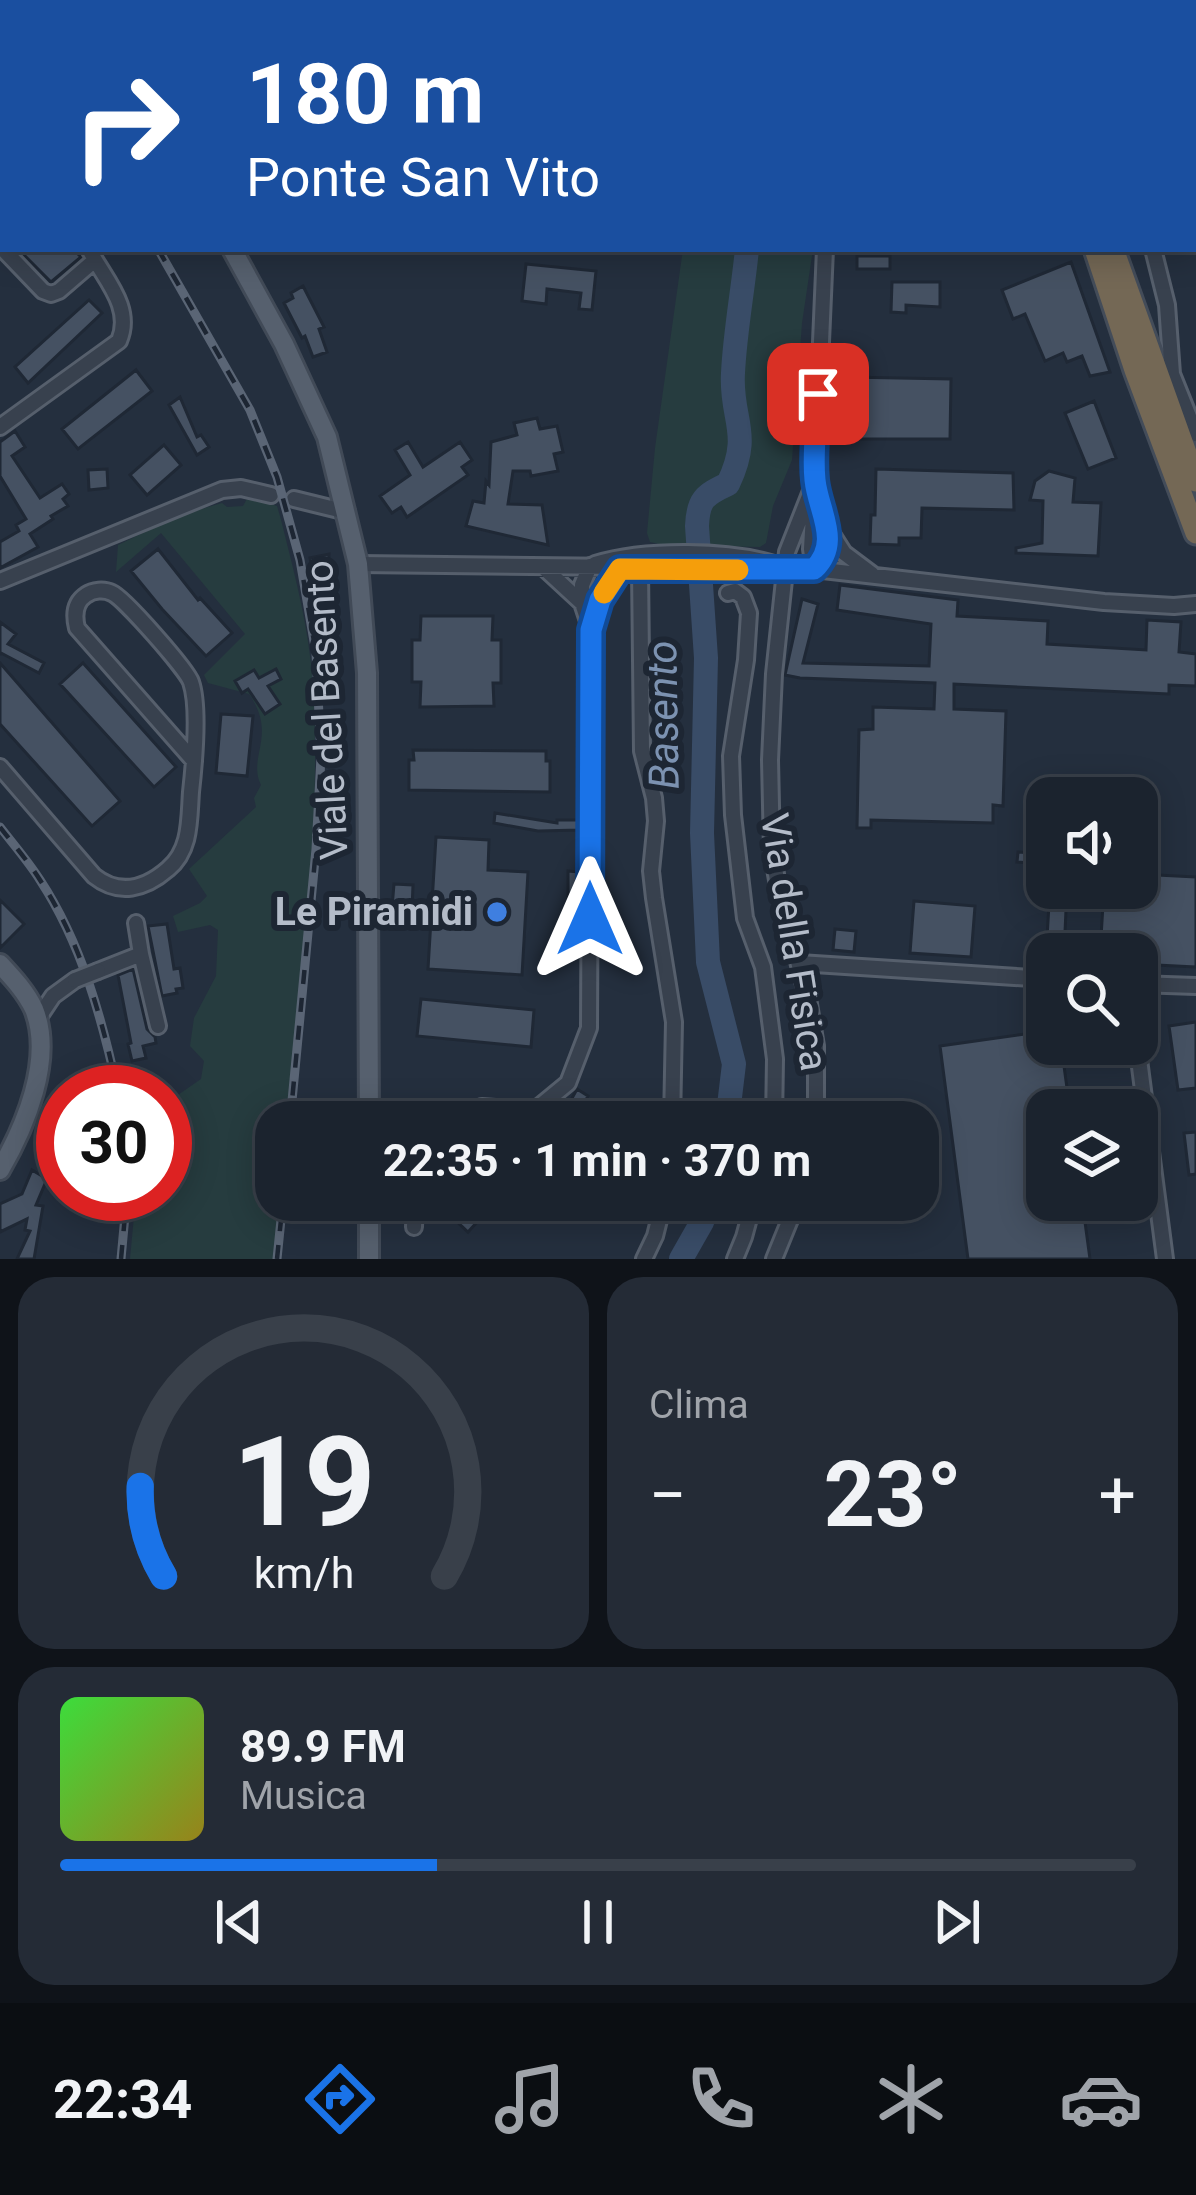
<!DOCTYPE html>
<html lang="it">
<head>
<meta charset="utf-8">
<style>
	:root { --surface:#1b232e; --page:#242b36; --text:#f1f3f6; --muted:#a0a4aa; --line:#39404a; --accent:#1a73e8 }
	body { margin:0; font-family:Roboto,sans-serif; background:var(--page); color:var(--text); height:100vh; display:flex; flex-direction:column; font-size:45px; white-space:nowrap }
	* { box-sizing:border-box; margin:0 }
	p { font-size:39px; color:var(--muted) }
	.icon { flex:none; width:66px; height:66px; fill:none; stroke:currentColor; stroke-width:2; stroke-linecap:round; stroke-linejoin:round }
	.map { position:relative; height:1259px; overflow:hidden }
	.side { display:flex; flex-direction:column; gap:18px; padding:18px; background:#0f1319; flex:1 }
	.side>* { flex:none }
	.banner { position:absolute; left:0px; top:0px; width:1197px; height:252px; box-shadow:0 6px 30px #0003,0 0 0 3px var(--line); background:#1a4fa0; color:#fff; overflow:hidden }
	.buttons { position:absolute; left:1026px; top:777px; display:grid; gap:24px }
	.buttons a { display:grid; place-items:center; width:132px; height:132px; border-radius:24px; background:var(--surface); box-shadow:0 6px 30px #0003,0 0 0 3px var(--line); font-size:60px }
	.speed { position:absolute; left:36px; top:1065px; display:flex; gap:24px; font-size:60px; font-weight:700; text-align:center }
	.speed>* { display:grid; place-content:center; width:156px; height:156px; border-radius:50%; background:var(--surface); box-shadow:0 6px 30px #0003,0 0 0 3px var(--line); line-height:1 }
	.speed .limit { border:18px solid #d22; background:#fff; color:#111 }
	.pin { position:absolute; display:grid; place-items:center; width:102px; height:102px; color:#fff; margin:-51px; border-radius:24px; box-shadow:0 6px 18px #0006 }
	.me { position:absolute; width:132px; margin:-66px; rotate:0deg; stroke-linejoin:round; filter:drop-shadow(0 0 9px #0008) }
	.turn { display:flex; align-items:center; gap:42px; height:252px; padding:0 48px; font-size:54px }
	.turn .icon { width:156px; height:156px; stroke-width:2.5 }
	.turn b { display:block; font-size:84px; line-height:102px }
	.big { font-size:90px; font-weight:700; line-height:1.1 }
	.side .tile { flex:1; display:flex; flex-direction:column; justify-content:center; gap:18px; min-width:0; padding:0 42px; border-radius:36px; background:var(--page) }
	.side .dial { align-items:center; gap:0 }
	.dial svg { height:312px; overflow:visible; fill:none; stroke:var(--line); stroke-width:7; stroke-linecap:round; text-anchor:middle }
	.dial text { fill:var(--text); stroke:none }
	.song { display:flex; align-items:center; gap:36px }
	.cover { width:144px; height:144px; border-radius:18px; background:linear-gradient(135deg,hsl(120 70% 55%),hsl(50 70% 35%)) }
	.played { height:12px; border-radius:6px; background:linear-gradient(90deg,var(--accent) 35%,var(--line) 35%) }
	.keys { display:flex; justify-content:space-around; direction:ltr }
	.heat { display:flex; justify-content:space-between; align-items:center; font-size:66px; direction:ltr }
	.side .tiles { flex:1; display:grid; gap:18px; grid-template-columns:1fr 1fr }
	.tile:last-child { grid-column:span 2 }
	.trip { position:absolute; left:255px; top:1101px; width:684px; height:120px; border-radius:36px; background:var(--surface); box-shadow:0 6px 30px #0003,0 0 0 3px var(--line); font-weight:700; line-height:120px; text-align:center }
	.dock { display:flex; height:192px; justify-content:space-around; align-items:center; background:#0b0e12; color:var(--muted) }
	.dock .icon { width:84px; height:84px }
	.dock .current { color:var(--accent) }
	.dock b { font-size:54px; color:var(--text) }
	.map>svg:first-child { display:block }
</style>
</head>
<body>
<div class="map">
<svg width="1196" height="1259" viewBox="0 0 1196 1259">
	<rect width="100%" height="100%" fill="#242f3e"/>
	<path fill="#263c3f" d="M 683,249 L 813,249 L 802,323 L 792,460 L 773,506 L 766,543 L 760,547 L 664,545 L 650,542 L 647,533 L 655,448 Z
		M 248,497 L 277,506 L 280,516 C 294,572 310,630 313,688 C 322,833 300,979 287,1122 L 276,1122 L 276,1200 L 280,1200 L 273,1259 L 130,1259 L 136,1194 L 165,1194 L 165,1100 L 175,1097 L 201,1079 L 204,1061 L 190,1046 L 194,1018 L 216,976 L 218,930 L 210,925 L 178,932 L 173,916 L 200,903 L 207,896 L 189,869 L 256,807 L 254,798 L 261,785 C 247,757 278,735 249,694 L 208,683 L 204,675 L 245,634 L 161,533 L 116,572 L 118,545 L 180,515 L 222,503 L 227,507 L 243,506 Z"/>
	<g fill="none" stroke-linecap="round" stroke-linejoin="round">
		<path stroke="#394c67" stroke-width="24" d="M 787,3 L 788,0
			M 727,1122 L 734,1064 L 708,962 L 702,833 L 706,658 L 697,526 C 698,500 704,495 728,484 C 753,432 730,420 733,373 C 735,332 743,290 747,249
			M 681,1259 L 702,1222 L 709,1200"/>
	</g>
	<path fill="#455162" stroke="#1f2835" stroke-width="3" d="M 18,249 L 73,249 L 81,257 L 51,282 Z
		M 857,256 L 890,256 L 890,269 L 857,269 Z
		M 1071,262 L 1110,372 L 1090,376 L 1082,356 L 1067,362 L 1063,353 L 1045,361 L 1025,314 L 1013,319 L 1002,290 Z
		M 526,264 L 596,271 L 592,310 L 579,309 L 581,293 L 547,289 L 546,304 L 522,301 Z
		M 892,282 L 940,282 L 940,307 L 906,305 L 906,313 L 891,312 Z
		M 303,286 L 324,327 L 319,329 L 327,352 L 313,357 L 305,336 L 302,338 L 284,303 L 293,298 L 291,293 Z
		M 89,300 L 102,313 L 28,383 L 15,367 Z
		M 136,370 L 152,391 L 78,449 L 62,429 Z
		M 846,377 L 951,379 L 950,439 L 844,439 Z
		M 180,397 L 197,437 L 201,435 L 209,447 L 197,455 L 169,405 Z
		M 1094,401 L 1116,458 L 1088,469 L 1065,413 Z
		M 537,418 L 540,429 L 557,426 L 563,452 L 554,454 L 558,471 L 531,476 L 530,471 L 513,471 L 508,504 L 542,505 L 548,545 L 466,526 L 473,501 L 484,503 L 486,481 L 489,485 L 491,442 L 517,435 L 514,423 Z
		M 15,431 L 25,447 L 12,456 L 40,498 L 62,484 L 69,494 L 63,499 L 68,506 L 51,516 L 53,519 L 30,534 L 38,547 L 0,568 L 0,542 L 19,531 L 16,525 L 26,519 L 0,476 L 0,442 Z
		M 408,442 L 423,467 L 460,442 L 472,460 L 462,467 L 468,475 L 407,517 L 401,507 L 392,513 L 380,496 L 410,475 L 395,450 Z
		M 164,445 L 181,465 L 147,495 L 130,475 Z
		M 107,469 L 108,488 L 89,490 L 88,470 Z
		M 876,469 L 1013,473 L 1014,510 L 922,508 L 921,538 L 899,538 L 899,545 L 870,544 L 871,515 L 875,515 Z
		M 1049,471 L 1075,478 L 1073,502 L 1101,503 L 1098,556 L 1016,553 L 1016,548 L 1042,543 L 1043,501 L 1030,500 L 1035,481 Z
		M 158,549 L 198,600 L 200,598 L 232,633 L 206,656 L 162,609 L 131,571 Z
		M 329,554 L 328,574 L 314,576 L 310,558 Z
		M 840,585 L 958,600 L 957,616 L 1048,621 L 1047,644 L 1146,650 L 1147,620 L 1181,622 L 1179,652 L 1196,654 L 1196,686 L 1169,685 L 1169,694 L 954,684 L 954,709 L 1006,711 L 1003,806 L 993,805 L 993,823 L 871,820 L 871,828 L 857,828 L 859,730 L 873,729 L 873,707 L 934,709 L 935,683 L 800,678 L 785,675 L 802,599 L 818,604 L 803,663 L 929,666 L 931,624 L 837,610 Z
		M 421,616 L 493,616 L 492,640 L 501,640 L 501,683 L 493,683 L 494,706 L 420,707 L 421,682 L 412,682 L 412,640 L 420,640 Z
		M 0,622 L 16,634 L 8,644 L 44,663 L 39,673 L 1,653 L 0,655 Z
		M 0,663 L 120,801 L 92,826 L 0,724 Z
		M 83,663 L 176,767 L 154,787 L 60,684 Z
		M 276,669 L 281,679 L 268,686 L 280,704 L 265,714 L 248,689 L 242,693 L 235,681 L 254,670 L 259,678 Z
		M 221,714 L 253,716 L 247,776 L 216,773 Z
		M 413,750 L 546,751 L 546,761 L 550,761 L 550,792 L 409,790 L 409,760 L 414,760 Z
		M 495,813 L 557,823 L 557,820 L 579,820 L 579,830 L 538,831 L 494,823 Z
		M 436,837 L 489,840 L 488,870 L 528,872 L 522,975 L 428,969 Z
		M 1018,852 L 1047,854 L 1047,864 L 1017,862 Z
		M 568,871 L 579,872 L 578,933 L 568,933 Z
		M 1137,874 L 1196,877 L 1196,967 L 1137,964 L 1137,954 L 1100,954 L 1104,888 L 1137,888 Z
		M 394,884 L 413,885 L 412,909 L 392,908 Z
		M 1050,888 L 1067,888 L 1064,954 L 1046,954 Z
		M 0,900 L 24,924 L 0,948 Z
		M 914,901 L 975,906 L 971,957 L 910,953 Z
		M 167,924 L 174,969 L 180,968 L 183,988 L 176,989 L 177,993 L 162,996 L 148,926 Z
		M 835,929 L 856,931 L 854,952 L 833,950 Z
		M 133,969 L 147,1029 L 155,1037 L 156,1043 L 143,1046 L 146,1058 L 132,1061 L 128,1044 L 131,1043 L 118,975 Z
		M 421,999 L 534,1010 L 531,1047 L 417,1036 Z
		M 1196,1022 L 1196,1088 L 1178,1090 L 1169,1026 Z
		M 1047,1031 L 1047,1044 L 1061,1044 L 1070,1110 L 1047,1110 L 1047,1200 L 1082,1200 L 1090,1259 L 968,1259 L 940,1046 Z
		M 577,1089 L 588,1096 L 576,1119 L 564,1113 Z
		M 1196,1132 L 1196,1174 L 1189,1175 L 1184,1133 Z
		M 32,1170 L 47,1179 L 36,1205 L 43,1206 L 34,1259 L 17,1259 L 30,1231 L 25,1230 L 27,1219 L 0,1232 L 0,1204 L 22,1194 Z
		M 434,1200 L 497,1200 L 468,1232 Z"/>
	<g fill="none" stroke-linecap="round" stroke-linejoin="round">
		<g stroke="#565f6c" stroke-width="20">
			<path id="minor" d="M 1072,0 L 1073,3
				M 859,3 L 859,0
				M 0,129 L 3,133
				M 0,246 L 43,291 L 51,294 L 59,291 L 95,260 L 89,249
				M 1153,249 L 1167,305 L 1172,374 L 1196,434
				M 0,427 L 119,341 C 132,311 110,285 95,260
				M 814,498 L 811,549 L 814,569
				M 294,499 L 347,512
				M 830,531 L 844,553 L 872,574
				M 358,564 L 814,569 L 1104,602 L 1174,606 L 1196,604
				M 595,564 C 644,549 731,549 780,566
				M 543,567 L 582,603 L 590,627
				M 640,569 L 642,751 L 654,798 L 656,821 L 651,871 L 654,898 L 674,1022 L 672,1122
				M 814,569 C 839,545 823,509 815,481
				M 0,581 L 222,490 L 241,488 L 271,495
				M 728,593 L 735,591 L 743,597 L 749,613 L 746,660 L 731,756 L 733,815 L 745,918 L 763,967 L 775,1059 L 774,1122
				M 582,603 L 582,585 L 590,566
				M 0,767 L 94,876 C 119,896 145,889 168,869 C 191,850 189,820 191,792 C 194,765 200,708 191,682 C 187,670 124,598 112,593 C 104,589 93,590 86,595 C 74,603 74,616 77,628 L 194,761
				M 141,954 L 158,1026
				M 799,963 L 1047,979
				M 98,971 L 141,954 L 136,923
				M 1137,984 L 1196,986
				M 37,1020 L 53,996 L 75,980
				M 1137,1044 L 1165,1259
				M 469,1122 L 482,1107 L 534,1111 L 568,1083 L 589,1028 L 591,630 L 600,600 L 620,569
				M 816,1122 L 816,1046 L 809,1004 L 777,880 L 772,851 L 770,760 L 774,674 L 787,552 L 815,481 L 825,249
				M 414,1227 L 415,1200
				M 644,1259 L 655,1236 L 664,1200
				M 735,1259 L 744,1237 L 754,1200
				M 774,1259 L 798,1200"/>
		</g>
		<g stroke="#414a57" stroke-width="24">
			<path id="major" d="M 97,0 L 98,3
				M 232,249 L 284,344 L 327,437 L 358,564 L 367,673 L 369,1122
				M 0,964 C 13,978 26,992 34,1009 C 54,1059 25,1127 0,1170
				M 369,1200 L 369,1259"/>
		</g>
		<g stroke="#434c59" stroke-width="27">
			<path id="highway" d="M 1020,0 L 1021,3
				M 1039,0 L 1040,3
				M 1095,249 L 1135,370 L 1196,533
				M 1113,249 L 1196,481"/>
		</g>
		<use href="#minor" stroke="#38414e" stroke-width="14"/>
		<use href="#major" stroke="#56606e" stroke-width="18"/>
		<use href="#highway" stroke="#746855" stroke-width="21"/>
		<g stroke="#5a6575" stroke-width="9">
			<path id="rail" d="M 11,0 L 13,3
				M 158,249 L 250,410 L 277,477 L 300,560 L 316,653 L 321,757 L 316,849 L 290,1122
				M 0,827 C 13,844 28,861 40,880 C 82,944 102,1019 118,1092
				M 121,1259 L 127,1194
				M 277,1259 L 283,1200"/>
		</g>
		<use href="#rail" stroke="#1d2633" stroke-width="4.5" stroke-dasharray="14" stroke-linecap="butt"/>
		<g stroke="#565f6c" stroke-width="20" stroke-linecap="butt">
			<path id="minor-bridge" d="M 75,980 L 98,971"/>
		</g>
		<use href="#minor-bridge" stroke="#38414e" stroke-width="14"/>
	</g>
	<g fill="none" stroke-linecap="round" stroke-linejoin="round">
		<g stroke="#114b97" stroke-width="30">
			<path id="route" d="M 590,919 L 591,630 L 600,600 L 620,569 L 814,569 C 842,542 818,511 815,480 C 812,452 817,422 818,394"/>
		</g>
		<use href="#route" stroke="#1a73e8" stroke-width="21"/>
		<path stroke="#f59e0b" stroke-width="21" d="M 604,593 L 620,569 L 738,570"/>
	</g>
	<circle fill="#3f7fe0" stroke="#1d2633" stroke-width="4.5" cx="497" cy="912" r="12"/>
	<g text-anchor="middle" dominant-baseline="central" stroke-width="12" stroke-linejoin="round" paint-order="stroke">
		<g font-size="39" fill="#b4bcc9" stroke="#1d2633">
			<text transform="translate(327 710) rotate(-93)">Viale del Basento</text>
			<text transform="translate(794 942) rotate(81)">Via della Fisica</text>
		</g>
		<g font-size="39" font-weight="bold" fill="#b4bcc9" stroke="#1d2633" text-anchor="end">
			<text x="473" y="912">Le Piramidi</text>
		</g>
		<g font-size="42" font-style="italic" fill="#7c92b1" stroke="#1d2633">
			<text transform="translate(663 715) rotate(-91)">Basento</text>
		</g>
	</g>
</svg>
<div class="buttons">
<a><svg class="icon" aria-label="sound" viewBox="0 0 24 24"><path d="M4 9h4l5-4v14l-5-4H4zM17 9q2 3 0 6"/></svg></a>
<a><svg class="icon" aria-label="search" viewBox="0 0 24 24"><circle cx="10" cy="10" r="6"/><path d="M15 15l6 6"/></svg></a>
<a><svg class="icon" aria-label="layers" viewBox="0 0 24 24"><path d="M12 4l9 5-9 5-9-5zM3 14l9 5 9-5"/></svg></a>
</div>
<div class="speed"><div class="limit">30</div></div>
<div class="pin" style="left:818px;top:394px;background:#d93025"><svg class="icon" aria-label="arrive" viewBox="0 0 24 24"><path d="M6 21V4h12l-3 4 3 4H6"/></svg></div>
<svg class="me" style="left:590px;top:919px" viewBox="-20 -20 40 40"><path d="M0-17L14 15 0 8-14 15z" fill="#1a73e8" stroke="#fff" stroke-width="4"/></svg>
<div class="trip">22:35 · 1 min · 370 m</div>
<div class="banner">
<div class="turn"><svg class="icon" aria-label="right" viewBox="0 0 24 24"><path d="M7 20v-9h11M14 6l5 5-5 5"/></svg><div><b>180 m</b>Ponte San Vito</div></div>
</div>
</div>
<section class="side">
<div class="tiles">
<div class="tile dial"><svg viewBox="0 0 100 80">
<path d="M14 69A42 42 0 1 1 86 69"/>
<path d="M14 69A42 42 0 0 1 8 46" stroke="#1a73e8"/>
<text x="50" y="56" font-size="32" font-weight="700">19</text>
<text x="50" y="72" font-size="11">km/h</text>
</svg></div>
<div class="tile"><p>Clima</p>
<div class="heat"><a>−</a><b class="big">23°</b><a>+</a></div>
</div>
<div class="tile">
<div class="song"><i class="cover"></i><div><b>89.9 FM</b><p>Musica</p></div></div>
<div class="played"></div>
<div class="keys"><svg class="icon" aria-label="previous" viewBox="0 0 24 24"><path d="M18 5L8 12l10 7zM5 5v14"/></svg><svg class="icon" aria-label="pause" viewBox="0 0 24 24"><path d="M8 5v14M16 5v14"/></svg><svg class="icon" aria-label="next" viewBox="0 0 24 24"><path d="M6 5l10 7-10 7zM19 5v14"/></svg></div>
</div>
</div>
</section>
<nav class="dock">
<b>22:34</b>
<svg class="icon current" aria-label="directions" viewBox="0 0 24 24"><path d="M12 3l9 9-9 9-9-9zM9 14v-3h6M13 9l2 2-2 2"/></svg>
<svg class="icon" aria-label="music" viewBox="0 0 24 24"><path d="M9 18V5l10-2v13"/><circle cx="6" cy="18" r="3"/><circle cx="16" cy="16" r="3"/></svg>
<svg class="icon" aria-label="phone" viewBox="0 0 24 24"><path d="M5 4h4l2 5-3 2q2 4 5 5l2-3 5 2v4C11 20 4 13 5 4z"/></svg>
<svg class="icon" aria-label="climate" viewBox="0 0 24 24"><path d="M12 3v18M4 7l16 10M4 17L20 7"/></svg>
<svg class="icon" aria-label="car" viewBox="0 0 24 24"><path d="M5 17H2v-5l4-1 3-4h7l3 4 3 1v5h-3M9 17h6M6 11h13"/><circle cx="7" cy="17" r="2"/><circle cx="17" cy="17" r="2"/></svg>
</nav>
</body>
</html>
